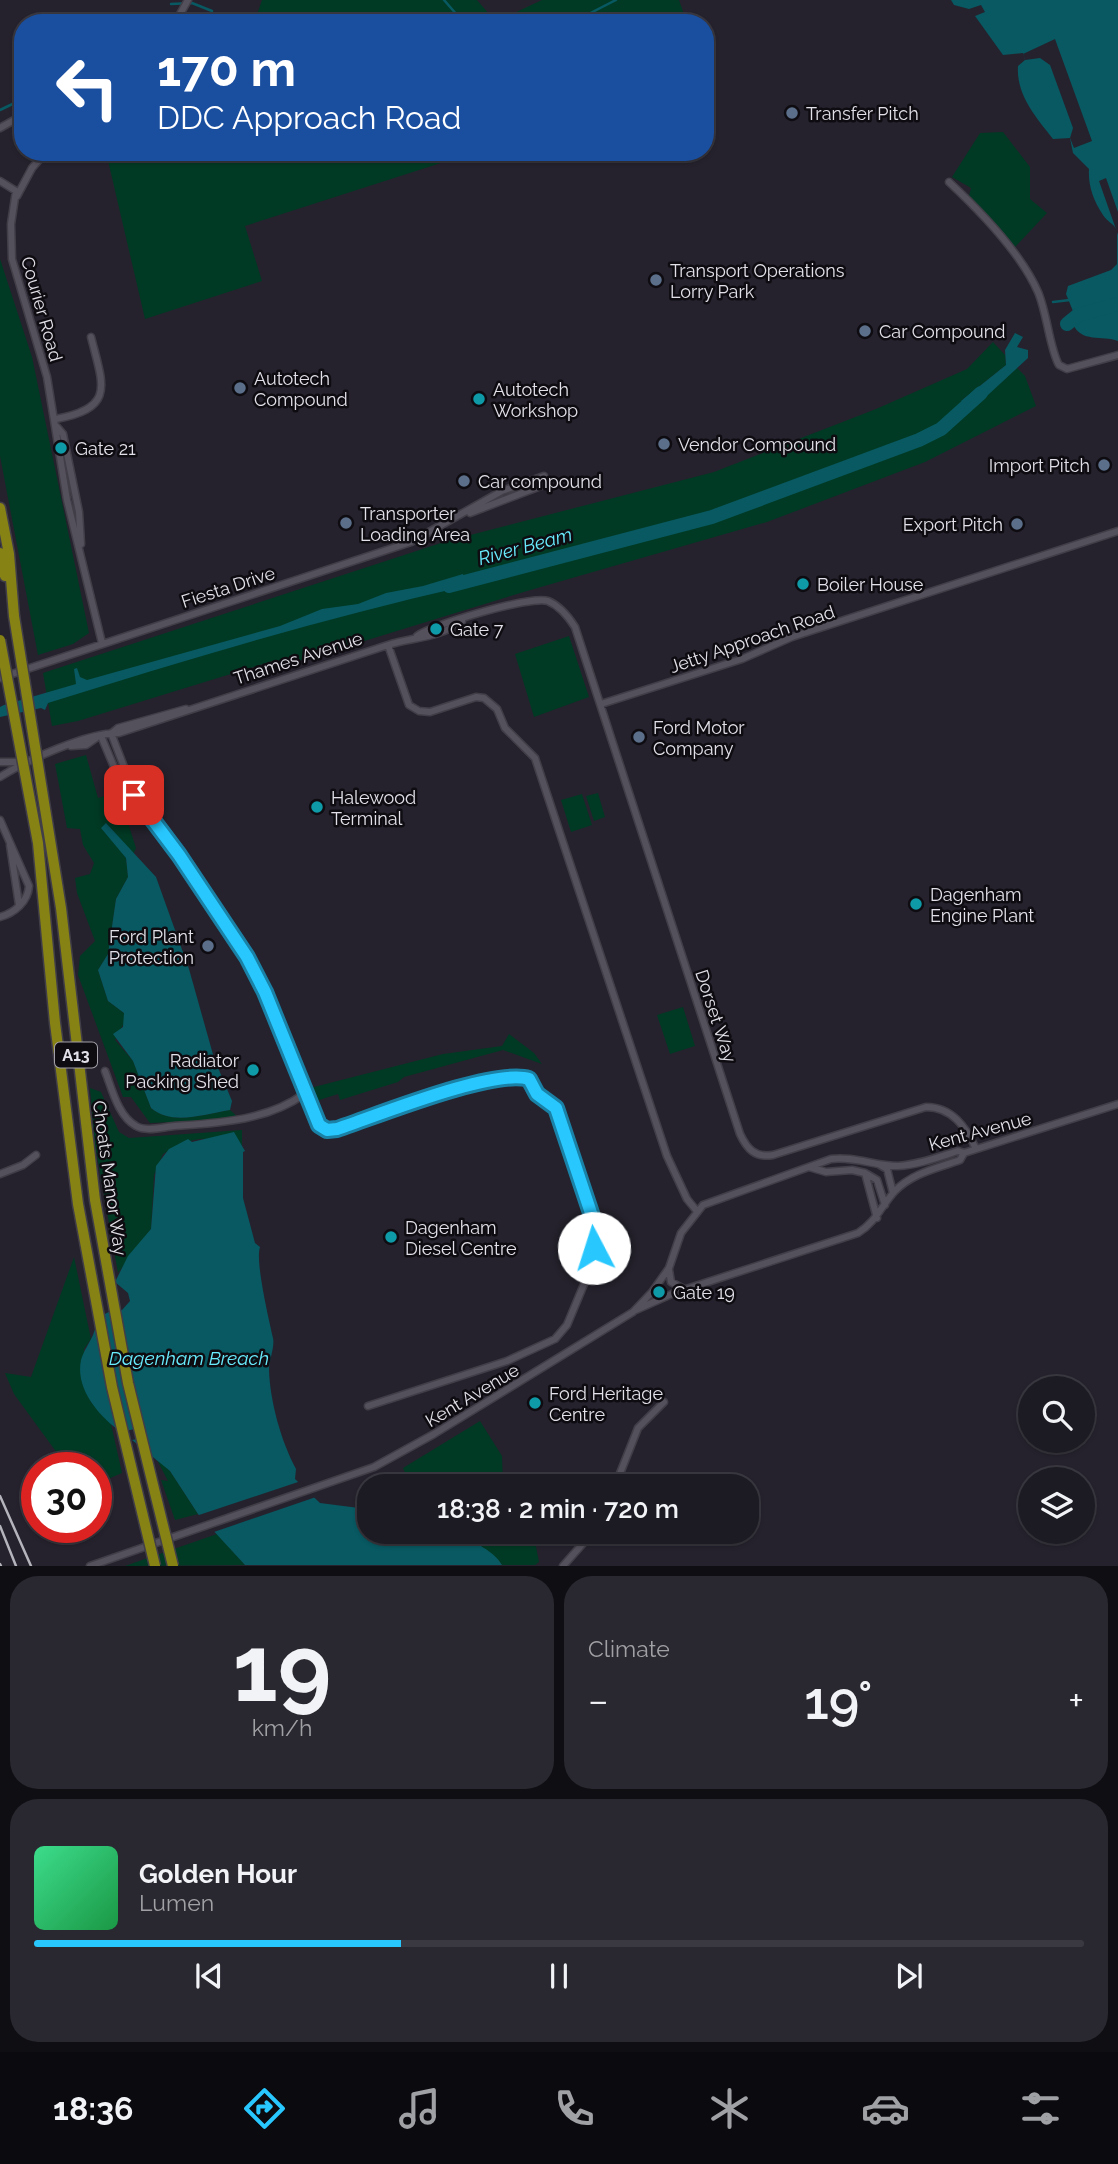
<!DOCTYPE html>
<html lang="en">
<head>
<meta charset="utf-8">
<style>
	:root { --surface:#1c1a22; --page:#29272f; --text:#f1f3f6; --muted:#a0a1a5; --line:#3a3840; --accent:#28c8ff }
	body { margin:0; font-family:Raleway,sans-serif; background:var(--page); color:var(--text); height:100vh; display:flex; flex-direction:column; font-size:26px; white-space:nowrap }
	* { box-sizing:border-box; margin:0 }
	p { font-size:23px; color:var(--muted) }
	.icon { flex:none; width:38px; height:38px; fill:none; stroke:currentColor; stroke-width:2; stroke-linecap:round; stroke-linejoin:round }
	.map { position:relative; height:1566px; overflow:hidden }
	.sheet { display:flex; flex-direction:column; gap:10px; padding:10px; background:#0f0e13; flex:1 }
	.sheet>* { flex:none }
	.top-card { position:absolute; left:14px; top:14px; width:700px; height:147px; border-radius:28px; box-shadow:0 2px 5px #0004,0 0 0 2px var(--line); background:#1a4fa0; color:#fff; overflow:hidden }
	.buttons { position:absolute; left:1018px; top:1376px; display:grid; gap:14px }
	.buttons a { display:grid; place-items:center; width:77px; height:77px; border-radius:50%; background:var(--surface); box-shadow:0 2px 5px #0004,0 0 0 2px var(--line); font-size:35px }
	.speed { position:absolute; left:21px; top:1452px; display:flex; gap:14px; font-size:35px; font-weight:700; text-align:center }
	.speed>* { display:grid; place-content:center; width:91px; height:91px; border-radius:50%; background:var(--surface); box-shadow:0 2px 5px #0004,0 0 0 2px var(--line); line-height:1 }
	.speed .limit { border:10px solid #d22; background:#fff; color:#111 }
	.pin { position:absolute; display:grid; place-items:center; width:60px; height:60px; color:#fff; margin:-30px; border-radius:14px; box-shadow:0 4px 10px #0006 }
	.me { position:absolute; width:77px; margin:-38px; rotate:355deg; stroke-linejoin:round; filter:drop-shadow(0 0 5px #0008) }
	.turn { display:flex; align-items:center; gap:24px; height:147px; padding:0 28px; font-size:32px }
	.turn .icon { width:91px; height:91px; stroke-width:2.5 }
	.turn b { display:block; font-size:49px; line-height:60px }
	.big { font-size:52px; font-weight:600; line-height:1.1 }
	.sheet .card { flex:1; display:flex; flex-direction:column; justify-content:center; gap:10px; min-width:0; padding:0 24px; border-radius:28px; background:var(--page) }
	.sheet .dial { align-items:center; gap:0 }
	.dial b { font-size:91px; line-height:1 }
	.song { display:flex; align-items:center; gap:21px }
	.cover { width:84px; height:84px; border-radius:10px; background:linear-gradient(135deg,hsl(150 70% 55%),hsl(140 70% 35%)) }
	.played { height:7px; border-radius:4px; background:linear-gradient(90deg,var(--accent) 35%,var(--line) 35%) }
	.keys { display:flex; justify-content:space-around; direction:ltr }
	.heat { display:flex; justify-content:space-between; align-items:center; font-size:38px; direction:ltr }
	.sheet .tiles { flex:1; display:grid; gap:10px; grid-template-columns:1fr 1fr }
	.card:last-child { grid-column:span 2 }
	.trip { position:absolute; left:357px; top:1474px; width:402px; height:70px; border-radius:28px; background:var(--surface); box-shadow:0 2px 5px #0004,0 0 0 2px var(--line); font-weight:600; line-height:70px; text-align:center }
	.dock { display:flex; height:112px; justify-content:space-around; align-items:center; background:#0b0a0e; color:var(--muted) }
	.dock .icon { width:49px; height:49px }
	.dock .selected { color:var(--accent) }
	.dock b { font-size:32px; color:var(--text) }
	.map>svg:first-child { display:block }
</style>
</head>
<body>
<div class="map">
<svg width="1118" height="1566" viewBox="0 0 1118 1566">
	<rect width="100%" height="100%" fill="#25222d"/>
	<path fill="#003a24" d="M 262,0 L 477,0 L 489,14 L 506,17 L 542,0 L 679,0 L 687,23 L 254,23 Z
		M 1003,132 L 1030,167 L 1030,199 L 1047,213 L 1015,247 L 969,196 L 971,188 L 952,177 L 980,133 Z
		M 106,152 L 442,152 L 444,162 L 245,226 L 262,281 L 145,319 Z
		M 0,259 L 32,357 L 89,633 L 73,644 L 38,655 L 0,456 Z
		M 993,342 L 1005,355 L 1006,365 L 962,400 L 975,406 L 1017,368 L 1025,376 L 1036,406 L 925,462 L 767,522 L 527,591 L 273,669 L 273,661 L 78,721 L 52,726 L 43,673 L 447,541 L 714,472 L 876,409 L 967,369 Z
		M 569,636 L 589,697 L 534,717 L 515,654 Z
		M 86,755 L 98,798 L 118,792 L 136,848 L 133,855 L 106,823 L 126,858 L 128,877 L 116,899 L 108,954 L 98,970 L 108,1001 L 124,1013 L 124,1023 L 115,1040 L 133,1061 L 151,1108 C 172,1126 205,1114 230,1110 L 240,1119 L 150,1123 L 131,1097 L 123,1097 L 78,975 L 80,956 L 95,941 L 77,893 L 75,878 L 90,874 L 94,863 L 83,845 L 80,829 L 67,828 L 55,764 Z
		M 598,793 L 605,817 L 594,821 L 586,796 Z
		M 582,794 L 592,825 L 571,832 L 561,800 Z
		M 683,1007 L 695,1046 L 670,1054 L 657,1015 Z
		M 509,1034 L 534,1053 L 542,1064 L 503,1050 L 404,1077 L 398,1082 L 340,1100 L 338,1094 L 313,1102 L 310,1088 L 443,1054 L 502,1046 Z
		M 90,1088 L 101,1092 L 119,1132 L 129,1138 L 242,1130 L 242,1148 C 208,1134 192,1136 163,1154 L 154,1175 L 151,1229 L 118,1273 L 95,1145 Z
		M 74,1257 L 91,1339 L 84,1349 L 91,1402 L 111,1424 L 122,1473 L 101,1482 L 96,1487 L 96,1468 L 68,1468 L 14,1394 L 5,1373 L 31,1377 Z
		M 480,1421 L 502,1456 L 503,1486 C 478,1486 454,1482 430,1482 C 416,1482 400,1486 385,1486 L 406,1475 L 403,1468 Z
		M 156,1458 L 170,1471 L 198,1514 L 175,1520 L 161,1480 L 168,1481 Z
		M 466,1531 L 533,1531 L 539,1562 L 535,1565 L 502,1565 C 493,1550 474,1546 466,1531 Z
		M 217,1534 L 245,1565 L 125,1566 Z"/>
	<path fill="#085962" d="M 951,0 L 1118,0 L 1118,341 C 1102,335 1081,343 1073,324 L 1077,321 L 1066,294 L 1068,286 L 1111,270 L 1117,264 L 1117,231 C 1114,223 1107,222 1103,215 C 1093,200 1088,185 1089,169 L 1073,153 L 1070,138 L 1053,139 C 1036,117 1016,95 1018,66 L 1025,60 L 1023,53 L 1003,55 L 975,16 L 985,12 L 981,5 L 969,9 L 954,5 Z
		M 1015,333 L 1023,337 L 1017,347 L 1028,350 L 1028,358 L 975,407 L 961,401 L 1006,365 L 1005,350 Z
		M 463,574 L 466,586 C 325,618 185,660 48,703 L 45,710 L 41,708 L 0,717 L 0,707 L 4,705 L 76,684 L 74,669 L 77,668 L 80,677 L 87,680 L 280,626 L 322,609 L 358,604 L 386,593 L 423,586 Z
		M 106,823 L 156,877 L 189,969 L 214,1058 L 232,1101 L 230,1110 C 205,1114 172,1126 151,1108 L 133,1061 L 113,1034 L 123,1027 L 124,1013 L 108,1001 L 98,970 L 108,954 L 116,899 L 128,877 L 126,858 L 101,828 Z
		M 234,1132 L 245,1151 L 243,1152 L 243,1198 L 255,1243 L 260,1247 C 255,1261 269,1320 273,1338 C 275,1347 269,1360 269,1370 C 270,1401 281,1441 296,1469 L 295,1479 L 320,1503 L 359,1508 L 369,1502 L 369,1531 L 466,1531 C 474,1546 493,1549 502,1565 L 245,1565 L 198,1514 L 170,1471 L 132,1440 L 146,1437 L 144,1427 L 121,1432 C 99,1416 75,1389 81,1360 C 84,1350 89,1344 93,1335 C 100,1317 102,1311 122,1310 L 130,1301 L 128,1293 L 115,1282 L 128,1256 L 151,1229 L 156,1166 L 169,1149 L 188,1139 L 192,1142 Z"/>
	<path fill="#25222d" d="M 1055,39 L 1092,141 L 1074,148 L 1070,138 L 1073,128 L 1050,65 L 1040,58 L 1025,60 L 1023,54 Z
		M 1106,178 L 1118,212 L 1118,235 L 1099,181 Z
		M 301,1481 L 316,1497 L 211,1533 L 196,1516 Z"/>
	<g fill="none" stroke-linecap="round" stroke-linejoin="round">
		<path stroke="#085962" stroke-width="2.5" d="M 444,0 L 464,23
			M 171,4 L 192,3 L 212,11
			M 571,23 L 616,0
			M 0,110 L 23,99
			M 1053,302 L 1070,300"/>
		<path stroke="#085962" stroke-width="14" d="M 1067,324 L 1078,315 L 1118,304
			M 449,586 L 712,517 L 919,440 L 941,429 L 981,393"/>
		<g stroke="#423e48" stroke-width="9">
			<path id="minor" d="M 175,23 L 188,0
				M 228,23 L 229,22
				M 0,128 L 23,115
				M 0,181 L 16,191 L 11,224 L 12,259 L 47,377 L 67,500 L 102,643
				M 949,182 C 980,211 1021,253 1038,292 C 1047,313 1050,350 1059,365 L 1067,369 L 1118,355
				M 17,196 L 32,168 L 46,152
				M 56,419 C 116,408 103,385 91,337
				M 57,427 L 63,434 L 79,512 L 81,544
				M 470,513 L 546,484
				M 417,636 C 431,625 532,595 548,601 C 560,606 568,616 575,627 L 740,1134 C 747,1149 755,1158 773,1155 L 926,1107 C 952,1107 966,1127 976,1149
				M 388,645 L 409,705 L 419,711 L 430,712 L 476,697 L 484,698 L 497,709 L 505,728 L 535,758 L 667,1156 L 687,1199 L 696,1210
				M 0,678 L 411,542 L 502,491 L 544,476
				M 601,704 L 742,659 L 792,637 L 1118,531
				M 111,733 L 126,772 L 126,783
				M 112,733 L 118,728 L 186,709
				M 101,736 L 117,774 L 179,854 L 247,957 L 265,992 L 319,1125 L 327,1130 L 337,1129 C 376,1116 495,1068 529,1079 L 537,1094 L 556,1108 L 593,1219 L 592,1265 L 567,1325 L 555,1339 L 507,1361 L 368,1406
				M 71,746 L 86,745 L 96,738
				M 0,762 L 22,762
				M 0,777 C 27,760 89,732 119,733 L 388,645 C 413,637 440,638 462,621
				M 0,820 L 29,886 C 28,902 14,913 0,917
				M 10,845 L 19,905
				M 105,1071 C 112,1089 118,1116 136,1126 C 146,1132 163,1127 174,1126 C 217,1123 267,1121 304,1094
				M 880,1165 L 887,1169 L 893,1193
				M 809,1167 L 826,1172 L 852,1170 L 865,1173 L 877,1218
				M 865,1173 L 877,1180 L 885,1205
				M 0,1174 L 23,1165 L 36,1155
				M 669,1270 L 671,1282 L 684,1289
				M 636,1310 L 674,1293 L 858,1233 C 876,1222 881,1206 895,1191 C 912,1173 938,1168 960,1160 L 964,1153
				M 615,1486 L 638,1428 L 664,1402
				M 90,1566 L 374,1467 L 434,1434 L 633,1312 L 652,1292 L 669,1268 L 681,1233 L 703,1205 L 831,1159 C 854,1156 875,1166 898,1166 C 918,1165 939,1157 958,1151 L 964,1153 L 1118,1104
				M 563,1566 L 594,1531"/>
		</g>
		<g stroke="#423e48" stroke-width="13">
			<path id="trunk" d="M 0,508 L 9,554 L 14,616
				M 0,553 L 5,576"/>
		</g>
		<use href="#minor" stroke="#54505c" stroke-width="6"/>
		<use href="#trunk" stroke="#868213" stroke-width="10"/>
		<path stroke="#b5b3bb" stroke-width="2.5" d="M 0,1496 L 31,1566
			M 0,1526 L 16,1566
			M 0,1564 L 1,1566"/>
		<g stroke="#423e48" stroke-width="13" stroke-linecap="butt">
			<path id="trunk-bridge" d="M 14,616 L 61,908 L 95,1200 L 128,1383 L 173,1566
				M 0,640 L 38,843 L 55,1023 L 78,1204 L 112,1387 L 155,1566"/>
		</g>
		<use href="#trunk-bridge" stroke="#868213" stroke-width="10"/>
	</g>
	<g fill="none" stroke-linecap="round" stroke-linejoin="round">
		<g stroke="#1a82a6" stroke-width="18">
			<path id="route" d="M 134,795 L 179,855 L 247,957 L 265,992 L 319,1125 L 327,1130 L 337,1129 C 376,1116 494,1068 529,1079 L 537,1094 L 556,1108 L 593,1219 L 594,1248"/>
		</g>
		<use href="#route" stroke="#28c8ff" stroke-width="12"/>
	</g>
	<g fill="#5c6f8a" stroke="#0e0c11" stroke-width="2.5">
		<circle cx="792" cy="113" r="7"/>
		<circle cx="656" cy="280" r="7"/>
		<circle cx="865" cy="331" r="7"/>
		<circle cx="240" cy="388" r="7"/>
		<circle cx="664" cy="444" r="7"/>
		<circle cx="1104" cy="465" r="7"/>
		<circle cx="464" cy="481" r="7"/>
		<circle cx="346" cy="523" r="7"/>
		<circle cx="1017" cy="524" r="7"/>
		<circle cx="639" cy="737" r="7"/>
		<circle cx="208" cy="946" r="7"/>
	</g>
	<g fill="#0f9aa8" stroke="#0e0c11" stroke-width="2.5">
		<circle cx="479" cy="399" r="7"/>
		<circle cx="61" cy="448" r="7"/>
		<circle cx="803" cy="584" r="7"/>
		<circle cx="436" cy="629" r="7"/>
		<circle cx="317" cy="807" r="7"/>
		<circle cx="916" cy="904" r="7"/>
		<circle cx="253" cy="1070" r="7"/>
		<circle cx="391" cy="1237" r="7"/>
		<circle cx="659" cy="1292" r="7"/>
		<circle cx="535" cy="1403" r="7"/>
	</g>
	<g text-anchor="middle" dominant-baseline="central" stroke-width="5" stroke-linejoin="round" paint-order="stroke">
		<rect fill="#0e0c11" stroke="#a2a0a8" stroke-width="2" x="55" y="1042.5" width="42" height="25" rx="5"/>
		<g font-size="16" font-weight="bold" fill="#e2e0e8">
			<text x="76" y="1055">A13</text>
		</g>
		<g font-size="18" fill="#e2e0e8" stroke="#0e0c11" text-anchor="start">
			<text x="806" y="113">Transfer Pitch</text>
			<text x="670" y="270">Transport Operations<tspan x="670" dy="21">Lorry Park</tspan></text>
			<text x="879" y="331">Car Compound</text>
			<text x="254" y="378">Autotech<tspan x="254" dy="21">Compound</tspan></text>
			<text x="493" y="389">Autotech<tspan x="493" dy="21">Workshop</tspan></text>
			<text x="678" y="444">Vendor Compound</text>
			<text x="75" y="448">Gate 21</text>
			<text x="1090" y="465" text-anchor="end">Import Pitch</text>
			<text x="478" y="481">Car compound</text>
			<text x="360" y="513">Transporter<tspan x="360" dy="21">Loading Area</tspan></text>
			<text x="1003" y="524" text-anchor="end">Export Pitch</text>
			<text x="817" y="584">Boiler House</text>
			<text x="450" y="629">Gate 7</text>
			<text x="653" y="727">Ford Motor<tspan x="653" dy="21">Company</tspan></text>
			<text x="331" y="797">Halewood<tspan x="331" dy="21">Terminal</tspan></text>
			<text x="930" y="894">Dagenham<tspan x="930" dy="21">Engine Plant</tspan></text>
			<text x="194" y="936" text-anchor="end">Ford Plant<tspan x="194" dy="21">Protection</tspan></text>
			<text x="239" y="1060" text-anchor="end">Radiator<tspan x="239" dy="21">Packing Shed</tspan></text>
			<text x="405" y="1227">Dagenham<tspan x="405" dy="21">Diesel Centre</tspan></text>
			<text x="673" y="1292">Gate 19</text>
			<text x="549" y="1393">Ford Heritage<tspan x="549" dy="21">Centre</tspan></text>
		</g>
		<g font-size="18" fill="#e2e0e8" stroke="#0e0c11">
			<text transform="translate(42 309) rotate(74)">Courier Road</text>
			<text transform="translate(228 587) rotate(-18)">Fiesta Drive</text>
			<text transform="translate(752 639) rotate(-19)">Jetty Approach Road</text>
			<text transform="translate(298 658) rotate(-18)">Thames Avenue</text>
			<text transform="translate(716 1016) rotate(72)">Dorset Way</text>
			<text transform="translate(980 1131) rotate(-15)">Kent Avenue</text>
			<text transform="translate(110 1178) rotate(82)">Choats Manor Way</text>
			<text transform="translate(472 1395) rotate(-31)">Kent Avenue</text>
		</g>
		<g font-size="19" font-style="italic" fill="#69edfe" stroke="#0e0c11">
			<text transform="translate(525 546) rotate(-15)">River Beam</text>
			<text x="189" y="1358">Dagenham Breach</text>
		</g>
	</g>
</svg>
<div class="buttons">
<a><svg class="icon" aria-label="search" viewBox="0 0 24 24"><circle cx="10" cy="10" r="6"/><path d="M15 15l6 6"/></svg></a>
<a><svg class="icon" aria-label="layers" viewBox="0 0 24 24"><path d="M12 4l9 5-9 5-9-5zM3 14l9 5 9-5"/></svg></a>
</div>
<div class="speed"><div class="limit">30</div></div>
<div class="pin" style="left:134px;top:795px;background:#d93025"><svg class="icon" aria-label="arrive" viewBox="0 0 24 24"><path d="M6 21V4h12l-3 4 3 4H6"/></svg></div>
<svg class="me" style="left:594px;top:1248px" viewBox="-20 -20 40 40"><circle r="19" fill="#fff"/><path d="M0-13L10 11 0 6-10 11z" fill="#28c8ff"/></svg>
<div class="trip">18:38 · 2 min · 720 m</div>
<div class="top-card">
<div class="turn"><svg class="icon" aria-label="left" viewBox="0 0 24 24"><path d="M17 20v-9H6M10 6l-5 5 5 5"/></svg><div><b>170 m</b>DDC Approach Road</div></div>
</div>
</div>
<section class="sheet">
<div class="tiles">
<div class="card dial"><b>19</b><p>km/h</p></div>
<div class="card"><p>Climate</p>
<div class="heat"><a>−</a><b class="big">19°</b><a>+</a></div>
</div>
<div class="card">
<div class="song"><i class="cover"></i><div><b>Golden Hour</b><p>Lumen</p></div></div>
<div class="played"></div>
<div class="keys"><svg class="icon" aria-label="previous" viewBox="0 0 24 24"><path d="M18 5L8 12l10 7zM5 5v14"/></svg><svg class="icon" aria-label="pause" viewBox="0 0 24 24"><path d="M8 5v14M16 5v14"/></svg><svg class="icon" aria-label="next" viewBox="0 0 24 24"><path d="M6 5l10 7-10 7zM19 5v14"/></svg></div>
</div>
</div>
</section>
<nav class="dock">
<b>18:36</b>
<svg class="icon selected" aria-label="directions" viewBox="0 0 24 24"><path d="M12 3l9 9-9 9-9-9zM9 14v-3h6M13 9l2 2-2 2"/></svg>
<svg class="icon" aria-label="music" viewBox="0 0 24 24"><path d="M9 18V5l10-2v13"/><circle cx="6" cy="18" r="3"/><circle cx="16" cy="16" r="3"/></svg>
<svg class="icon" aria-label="phone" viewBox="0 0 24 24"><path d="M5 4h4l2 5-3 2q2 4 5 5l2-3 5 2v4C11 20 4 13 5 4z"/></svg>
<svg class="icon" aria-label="climate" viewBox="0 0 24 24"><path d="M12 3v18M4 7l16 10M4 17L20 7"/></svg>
<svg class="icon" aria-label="car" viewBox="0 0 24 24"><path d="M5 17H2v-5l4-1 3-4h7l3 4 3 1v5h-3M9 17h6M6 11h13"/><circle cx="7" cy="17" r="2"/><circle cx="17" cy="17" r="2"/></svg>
<svg class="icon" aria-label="filters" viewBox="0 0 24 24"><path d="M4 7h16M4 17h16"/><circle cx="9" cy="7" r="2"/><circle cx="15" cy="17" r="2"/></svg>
</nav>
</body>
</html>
